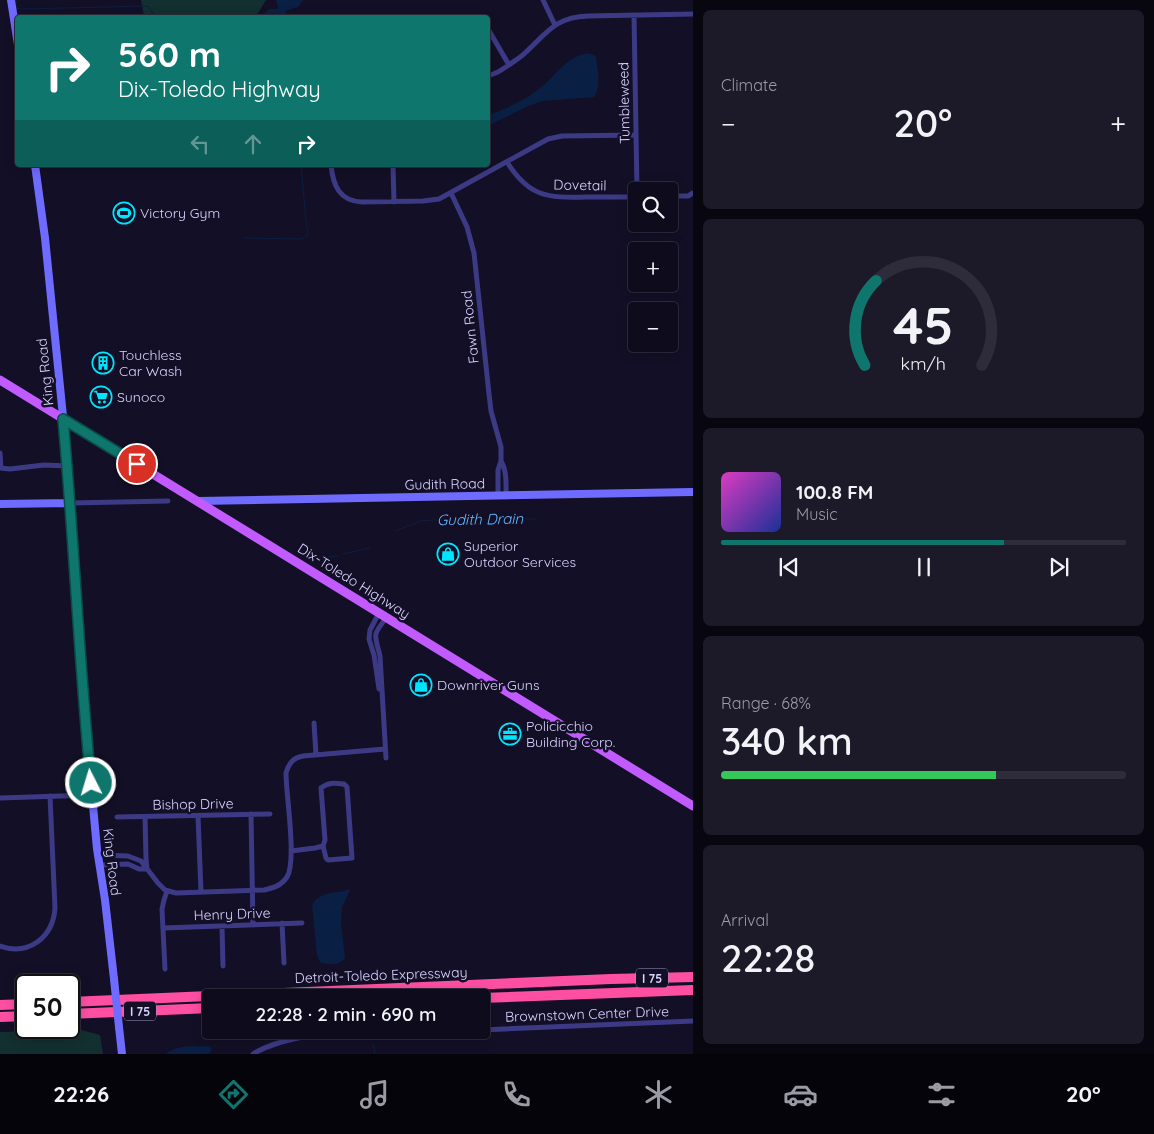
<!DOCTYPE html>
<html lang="en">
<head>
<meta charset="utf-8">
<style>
	:root { --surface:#0e0b1c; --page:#1c1929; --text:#f1f3f6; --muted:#9b9ba3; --line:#2e2b3b; --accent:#0f766e }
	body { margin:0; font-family:Quicksand,sans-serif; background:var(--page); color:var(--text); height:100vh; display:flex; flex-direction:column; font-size:19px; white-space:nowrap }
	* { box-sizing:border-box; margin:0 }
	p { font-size:16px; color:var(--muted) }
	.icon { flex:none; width:28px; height:28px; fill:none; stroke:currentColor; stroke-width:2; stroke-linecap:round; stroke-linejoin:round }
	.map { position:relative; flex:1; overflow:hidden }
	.panel { display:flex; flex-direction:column; gap:10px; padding:10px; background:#08060f; width:461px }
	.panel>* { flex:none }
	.top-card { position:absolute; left:15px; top:15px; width:475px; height:152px; border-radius:5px; box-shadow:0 2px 12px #0003,0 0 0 1px var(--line); background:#0f766e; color:#fff; overflow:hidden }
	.tools { position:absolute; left:628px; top:182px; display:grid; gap:10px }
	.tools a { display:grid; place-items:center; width:50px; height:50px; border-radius:5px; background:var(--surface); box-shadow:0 2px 12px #0003,0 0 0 1px var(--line); font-size:25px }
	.speed { position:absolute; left:15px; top:974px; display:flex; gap:10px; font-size:25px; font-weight:700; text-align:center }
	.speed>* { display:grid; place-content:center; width:65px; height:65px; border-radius:50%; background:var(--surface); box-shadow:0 2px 12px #0003,0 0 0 1px var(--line); line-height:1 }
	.speed .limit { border:2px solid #111; border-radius:8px; background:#fff; color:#111 }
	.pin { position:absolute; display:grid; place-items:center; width:42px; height:42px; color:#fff; margin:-21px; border:2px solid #fff; border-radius:50%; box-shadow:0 1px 5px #0007 }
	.me { position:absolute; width:55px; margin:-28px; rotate:355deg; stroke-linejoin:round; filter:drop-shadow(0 0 4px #0008) }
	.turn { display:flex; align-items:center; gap:18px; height:105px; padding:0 20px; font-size:22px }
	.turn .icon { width:65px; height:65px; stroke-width:2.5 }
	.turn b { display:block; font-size:35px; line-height:42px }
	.lanes { display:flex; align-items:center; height:48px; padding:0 20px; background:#0003; justify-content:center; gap:25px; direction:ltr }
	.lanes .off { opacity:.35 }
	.big { font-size:38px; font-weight:600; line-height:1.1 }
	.panel .card { flex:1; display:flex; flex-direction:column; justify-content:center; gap:8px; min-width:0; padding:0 18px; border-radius:8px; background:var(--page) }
	.panel .dial { align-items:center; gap:0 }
	.dial svg { height:130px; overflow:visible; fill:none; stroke:var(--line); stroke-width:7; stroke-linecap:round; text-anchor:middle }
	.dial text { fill:var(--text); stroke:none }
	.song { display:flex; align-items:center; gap:15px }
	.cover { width:60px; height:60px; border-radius:8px; background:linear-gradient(135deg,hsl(310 70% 55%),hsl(230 70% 35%)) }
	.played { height:5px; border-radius:2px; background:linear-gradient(90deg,var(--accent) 70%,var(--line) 70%) }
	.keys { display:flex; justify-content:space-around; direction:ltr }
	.heat { display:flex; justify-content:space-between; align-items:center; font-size:28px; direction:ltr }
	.charge { height:8px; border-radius:4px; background:linear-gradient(90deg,#34c759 68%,var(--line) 0) }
	.trip { position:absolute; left:202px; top:989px; width:288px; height:50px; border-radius:5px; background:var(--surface); box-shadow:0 2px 12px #0003,0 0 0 1px var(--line); font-weight:600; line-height:50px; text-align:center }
	.tabs { display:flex; height:80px; justify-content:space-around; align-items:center; background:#06040b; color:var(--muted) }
	.tabs .icon { width:35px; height:35px }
	.tabs .current { color:var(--accent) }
	.tabs b { font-size:22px; color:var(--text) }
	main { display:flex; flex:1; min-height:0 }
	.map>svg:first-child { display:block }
</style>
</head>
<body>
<main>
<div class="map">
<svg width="693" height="1054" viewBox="0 0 693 1054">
	<rect width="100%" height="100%" fill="#130f26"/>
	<path fill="#12302f" d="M 141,0 L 266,0 L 255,18 L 144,17 Z
		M 78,1029 L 100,1035 L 103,1054 L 0,1054 L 0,1032 Z"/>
	<path fill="#0a1f44" d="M 276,0 L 303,0 L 298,7 L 285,11 L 288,15 L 288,17 L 265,17 L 265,13 L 269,9 L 277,9 L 278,6 Z
		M 587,53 L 595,55 L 596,58 C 598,70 601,87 594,97 L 543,101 L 528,106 L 488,126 L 488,115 C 506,109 525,100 540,88 C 558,74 563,59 587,53 Z
		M 348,889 L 350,890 L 342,907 L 341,923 L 345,958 C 339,966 328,965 320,962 L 317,955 L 312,905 C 316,897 328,892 337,892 C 342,891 344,892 348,889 Z
		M 208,1046 L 211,1048 L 211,1051 L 208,1054 L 166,1054 C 176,1044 194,1047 208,1046 Z"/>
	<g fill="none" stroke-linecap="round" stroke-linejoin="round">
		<path stroke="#0a1f44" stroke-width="1" d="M 16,0 L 16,8 L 22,9 L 148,6 L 156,18
			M 245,238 L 301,239 L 307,236 L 308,232 L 306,221 L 301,165
			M 395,531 L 421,521 L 431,520 L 536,519
			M 342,554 L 370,548
			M 310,558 C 319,556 329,558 338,556
			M 373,1044 L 375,1054"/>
		<path stroke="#3d3a85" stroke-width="5" d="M 543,0 L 555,25
			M 634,15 L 637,191
			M 488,29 L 509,65 C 514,61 520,58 525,53 C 547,33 555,17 588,16 L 693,14
			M 488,76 L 498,72 L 509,65
			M 507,162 C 529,197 547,198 586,197 C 603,197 619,197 636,197
			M 331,165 C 333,185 339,201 362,202 L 423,201 L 439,199 L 548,139 L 562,136 L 636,135
			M 393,165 L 394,202
			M 451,193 L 467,227 L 474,253 L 489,394 L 491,411 L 501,447 L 501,461 L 498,470 L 498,495
			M 669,196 L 688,196 L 693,193
			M 0,453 L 1,468
			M 501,461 C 507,471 506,484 506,495
			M 0,468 L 10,469 L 44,465 L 68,466
			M 71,503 L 168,501
			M 379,613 L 370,630 L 369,639 L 374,655 L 379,689
			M 314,723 L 316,755
			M 386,758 L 380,656 C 375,634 371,637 387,617
			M 0,798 L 92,795
			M 251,814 L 253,925
			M 198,816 L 201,892
			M 117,817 L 270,814
			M 145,817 L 146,859 L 147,869
			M 291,851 L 315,848 L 323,846 L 325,840 L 321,788 C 328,782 335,783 344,784 L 347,787 L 352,858 L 328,860 L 326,858 L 323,846
			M 98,855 L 128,856 L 141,861 L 158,883 L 165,890 L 176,893 L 264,890 C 273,888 281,886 287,877 C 297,860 286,796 286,773 C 289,763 293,758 303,756 L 385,749
			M 100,865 L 128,864 L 139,869 L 147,869
			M 282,923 L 284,963
			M 222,926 L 223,966
			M 163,928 L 302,923
			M 0,946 C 28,956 53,938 55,908 L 50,796
			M 165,969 L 162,909 L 164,900 L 167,891
			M 481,1030 L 693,1021
			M 253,1054 C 269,1044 289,1040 307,1036 L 470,1030"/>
		<path stroke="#6f6bff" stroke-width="8" d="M 11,0 L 18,45
			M 35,165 L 45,238 L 68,466 L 92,795 L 97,849 L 105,900 L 114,979
			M 198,501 L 693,492
			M 0,504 L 71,503
			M 119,1027 L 122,1054"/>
		<path stroke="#c25bff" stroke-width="9" d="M 0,380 L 693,806"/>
		<path stroke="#ff4fa3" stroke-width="10" d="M 481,998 L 693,990
			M 69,1002 L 611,979 L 693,977
			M 0,1005 L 26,1004
			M 69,1014 L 211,1008
			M 0,1017 L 26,1016"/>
		<path stroke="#6f6bff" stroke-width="8" d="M 114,979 L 119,1027"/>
	</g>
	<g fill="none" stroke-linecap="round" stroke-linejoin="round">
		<g stroke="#0a4d48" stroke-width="12">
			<path id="route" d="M 91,783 C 79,662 74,540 63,419 L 137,464"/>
		</g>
		<use href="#route" stroke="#0f766e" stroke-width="9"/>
	</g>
	<defs>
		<g id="stadium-ring" transform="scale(1.125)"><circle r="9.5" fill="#130f26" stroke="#00e5ff" stroke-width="1.5"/><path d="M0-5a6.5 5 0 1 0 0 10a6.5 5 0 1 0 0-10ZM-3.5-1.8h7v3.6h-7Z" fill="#00e5ff"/></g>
		<g id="building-ring" transform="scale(1.125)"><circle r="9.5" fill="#130f26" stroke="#00e5ff" stroke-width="1.5"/><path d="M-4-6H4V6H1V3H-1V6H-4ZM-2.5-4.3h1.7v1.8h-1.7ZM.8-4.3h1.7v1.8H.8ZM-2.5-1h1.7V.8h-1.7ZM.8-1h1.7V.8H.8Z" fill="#00e5ff"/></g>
		<g id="supermarket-ring" transform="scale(1.125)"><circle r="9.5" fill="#130f26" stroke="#00e5ff" stroke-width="1.5"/><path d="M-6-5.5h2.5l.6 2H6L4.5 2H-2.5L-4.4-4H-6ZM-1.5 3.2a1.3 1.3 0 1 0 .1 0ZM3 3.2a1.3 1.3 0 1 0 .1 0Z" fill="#00e5ff"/></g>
		<g id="shop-ring" transform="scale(1.125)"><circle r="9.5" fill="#130f26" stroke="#00e5ff" stroke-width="1.5"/><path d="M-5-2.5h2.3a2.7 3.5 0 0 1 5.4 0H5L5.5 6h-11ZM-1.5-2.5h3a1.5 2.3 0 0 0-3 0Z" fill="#00e5ff"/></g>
		<g id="office-ring" transform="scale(1.125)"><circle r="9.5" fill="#130f26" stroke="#00e5ff" stroke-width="1.5"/><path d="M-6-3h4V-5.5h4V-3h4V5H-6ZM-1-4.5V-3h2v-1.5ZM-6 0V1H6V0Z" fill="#00e5ff"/></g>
	</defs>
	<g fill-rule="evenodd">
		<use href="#stadium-ring" x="124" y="213"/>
		<use href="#building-ring" x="103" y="363"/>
		<use href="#supermarket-ring" x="101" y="397"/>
		<use href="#shop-ring" x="448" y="554"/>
		<use href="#shop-ring" x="421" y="685"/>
		<use href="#office-ring" x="510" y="734"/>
	</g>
	<g text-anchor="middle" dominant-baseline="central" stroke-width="5" stroke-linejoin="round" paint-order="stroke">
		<g fill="#130f26" stroke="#9e99be" stroke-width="1">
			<rect x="636" y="968.5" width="32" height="19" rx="4"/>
			<rect x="124" y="1001.5" width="32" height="19" rx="4"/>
		</g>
		<g font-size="12" font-weight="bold" fill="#d9d4ff">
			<text x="652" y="978">I 75</text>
			<text x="140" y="1011">I 75</text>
		</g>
		<g font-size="14" fill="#d9d4ff" stroke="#130f26">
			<text transform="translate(624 103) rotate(-91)">Tumbleweed</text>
			<text transform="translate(580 185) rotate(1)">Dovetail</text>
			<text transform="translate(470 327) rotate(-96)">Fawn Road</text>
			<text transform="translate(45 372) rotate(-96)">King Road</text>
			<text transform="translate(445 484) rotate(-1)">Gudith Road</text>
			<text transform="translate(354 581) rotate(32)">Dix-Toledo Highway</text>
			<text transform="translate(193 804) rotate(-1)">Bishop Drive</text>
			<text transform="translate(112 862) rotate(83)">King Road</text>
			<text transform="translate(232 914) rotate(-2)">Henry Drive</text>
			<text transform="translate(381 975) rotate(-2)">Detroit-Toledo Expressway</text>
			<text transform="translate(587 1014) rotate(-2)">Brownstown Center Drive</text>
		</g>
		<g font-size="14" fill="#d9d4ff" stroke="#130f26" text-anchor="start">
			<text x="140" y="213">Victory Gym</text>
			<text x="119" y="355">Touchless<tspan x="119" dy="16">Car Wash</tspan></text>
			<text x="117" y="397">Sunoco</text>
			<text x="464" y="546">Superior<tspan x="464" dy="16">Outdoor Services</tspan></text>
			<text x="437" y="685">Downriver Guns</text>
			<text x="526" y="726">Policicchio<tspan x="526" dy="16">Building Corp.</tspan></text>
		</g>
		<g font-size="15" font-style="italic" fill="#62b6ff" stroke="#130f26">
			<text transform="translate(480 519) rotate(-1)">Gudith Drain</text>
		</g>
	</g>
</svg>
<div class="tools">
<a><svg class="icon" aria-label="search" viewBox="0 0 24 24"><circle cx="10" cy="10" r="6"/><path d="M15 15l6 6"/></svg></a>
<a>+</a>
<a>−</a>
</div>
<div class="speed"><div class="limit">50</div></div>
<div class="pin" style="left:137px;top:464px;background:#d93025"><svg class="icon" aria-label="arrive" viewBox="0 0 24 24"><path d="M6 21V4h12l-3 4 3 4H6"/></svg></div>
<svg class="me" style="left:91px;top:783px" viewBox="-20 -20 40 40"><circle r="17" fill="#0f766e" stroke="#fff" stroke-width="3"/><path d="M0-11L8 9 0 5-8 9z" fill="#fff"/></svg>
<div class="trip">22:28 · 2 min · 690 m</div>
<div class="top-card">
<div class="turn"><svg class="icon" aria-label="right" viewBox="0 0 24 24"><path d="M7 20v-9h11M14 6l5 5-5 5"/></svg><div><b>560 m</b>Dix-Toledo Highway</div></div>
<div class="lanes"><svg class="icon off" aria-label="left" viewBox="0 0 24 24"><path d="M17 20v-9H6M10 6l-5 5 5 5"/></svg><svg class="icon off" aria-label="ahead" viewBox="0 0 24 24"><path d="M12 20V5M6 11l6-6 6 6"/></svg><svg class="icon" aria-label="right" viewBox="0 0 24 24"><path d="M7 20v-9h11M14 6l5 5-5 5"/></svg></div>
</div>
</div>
<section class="panel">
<div class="card"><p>Climate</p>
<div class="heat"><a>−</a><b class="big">20°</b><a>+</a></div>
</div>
<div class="card dial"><svg viewBox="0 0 100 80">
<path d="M14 69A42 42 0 1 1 86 69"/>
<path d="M14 69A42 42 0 0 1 21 17" stroke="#0f766e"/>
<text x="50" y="56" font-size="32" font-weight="700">45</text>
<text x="50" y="72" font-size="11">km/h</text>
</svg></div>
<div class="card">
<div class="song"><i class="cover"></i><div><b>100.8 FM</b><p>Music</p></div></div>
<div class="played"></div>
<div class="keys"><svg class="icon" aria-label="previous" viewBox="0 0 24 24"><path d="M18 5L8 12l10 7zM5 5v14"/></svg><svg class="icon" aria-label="pause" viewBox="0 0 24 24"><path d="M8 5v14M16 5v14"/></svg><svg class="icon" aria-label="next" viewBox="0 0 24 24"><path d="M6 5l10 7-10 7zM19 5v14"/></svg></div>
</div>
<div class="card"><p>Range · 68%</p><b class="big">340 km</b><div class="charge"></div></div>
<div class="card"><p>Arrival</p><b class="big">22:28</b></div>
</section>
</main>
<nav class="tabs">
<b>22:26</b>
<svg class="icon current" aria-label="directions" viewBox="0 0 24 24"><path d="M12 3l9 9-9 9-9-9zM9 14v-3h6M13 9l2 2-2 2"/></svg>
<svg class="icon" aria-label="music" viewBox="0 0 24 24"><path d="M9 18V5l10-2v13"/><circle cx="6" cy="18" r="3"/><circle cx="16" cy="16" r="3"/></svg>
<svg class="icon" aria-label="phone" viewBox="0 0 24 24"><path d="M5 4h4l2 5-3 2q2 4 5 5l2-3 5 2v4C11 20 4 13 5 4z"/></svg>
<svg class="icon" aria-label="climate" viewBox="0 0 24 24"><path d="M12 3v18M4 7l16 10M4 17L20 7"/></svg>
<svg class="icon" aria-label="car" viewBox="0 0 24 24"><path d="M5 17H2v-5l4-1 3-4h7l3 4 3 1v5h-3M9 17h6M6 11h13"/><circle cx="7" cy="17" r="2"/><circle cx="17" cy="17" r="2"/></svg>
<svg class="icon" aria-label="filters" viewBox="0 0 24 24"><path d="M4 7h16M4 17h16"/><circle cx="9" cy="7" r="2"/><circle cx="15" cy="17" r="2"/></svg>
<b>20°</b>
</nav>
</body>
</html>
